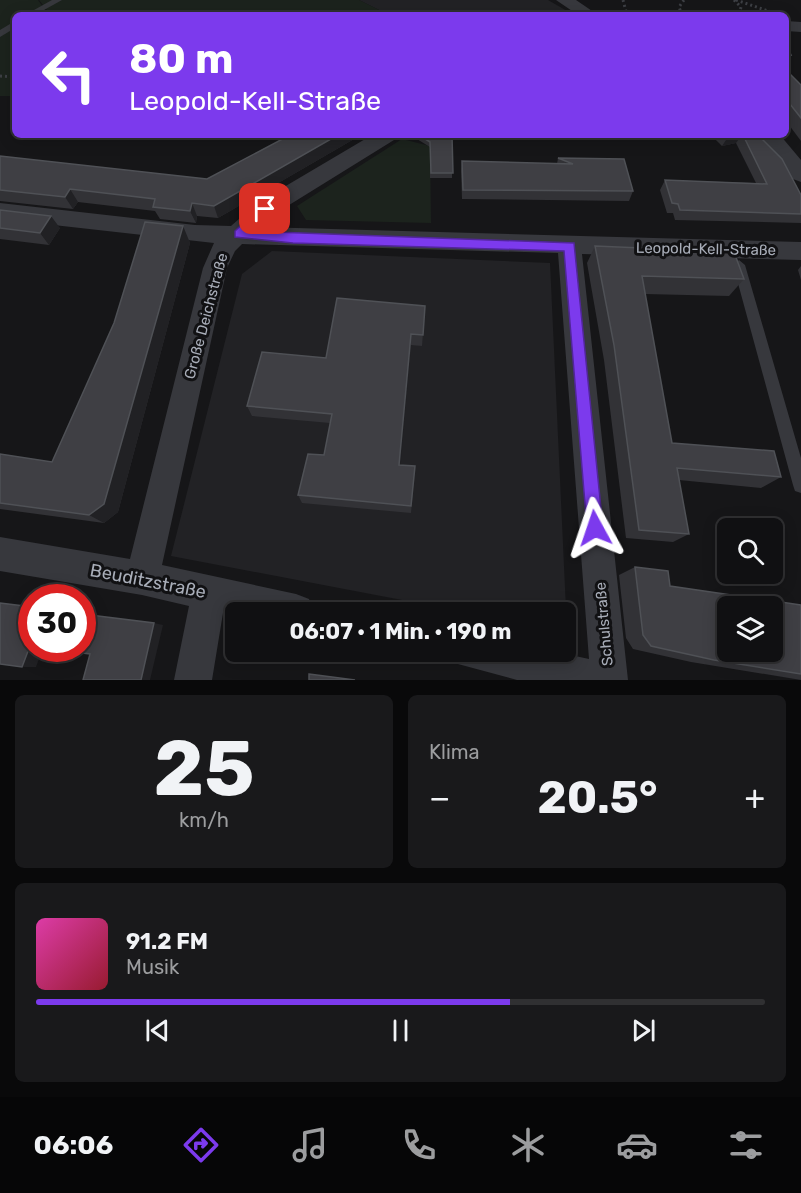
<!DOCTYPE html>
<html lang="de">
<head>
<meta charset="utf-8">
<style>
	:root { --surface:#101012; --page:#19191b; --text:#f1f3f6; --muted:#9c9d9f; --line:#303032; --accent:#7c3aed }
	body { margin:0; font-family:Rubik,sans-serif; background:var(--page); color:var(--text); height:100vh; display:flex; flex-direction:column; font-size:22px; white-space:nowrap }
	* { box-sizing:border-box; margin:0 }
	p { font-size:20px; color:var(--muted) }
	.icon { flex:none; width:33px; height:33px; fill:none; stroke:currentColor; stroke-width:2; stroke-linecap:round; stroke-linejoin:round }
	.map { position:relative; height:680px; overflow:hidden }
	.details { display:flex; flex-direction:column; gap:15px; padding:15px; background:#09090a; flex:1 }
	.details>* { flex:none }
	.top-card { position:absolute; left:12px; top:12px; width:777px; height:126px; border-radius:9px; box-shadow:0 3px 15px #0003,0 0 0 2px var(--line); background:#7c3aed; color:#fff; overflow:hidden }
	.fabs { position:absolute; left:717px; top:518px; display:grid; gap:12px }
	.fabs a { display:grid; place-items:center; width:66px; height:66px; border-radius:9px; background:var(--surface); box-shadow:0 3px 15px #0003,0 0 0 2px var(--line); font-size:30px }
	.speed { position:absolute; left:18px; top:584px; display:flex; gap:12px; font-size:30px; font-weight:700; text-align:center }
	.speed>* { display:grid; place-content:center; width:78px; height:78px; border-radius:50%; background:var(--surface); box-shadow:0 3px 15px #0003,0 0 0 2px var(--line); line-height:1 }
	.speed .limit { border:9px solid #d22; background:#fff; color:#111 }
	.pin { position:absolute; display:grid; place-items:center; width:51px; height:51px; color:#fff; margin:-26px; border-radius:12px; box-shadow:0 3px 9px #0006 }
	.me { position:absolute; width:66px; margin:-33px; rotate:355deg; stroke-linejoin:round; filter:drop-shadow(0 0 4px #0008) }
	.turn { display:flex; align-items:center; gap:21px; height:126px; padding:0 18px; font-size:27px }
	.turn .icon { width:78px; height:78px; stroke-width:2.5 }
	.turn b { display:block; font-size:42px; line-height:51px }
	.big { font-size:45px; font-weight:700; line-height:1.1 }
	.details .tile { flex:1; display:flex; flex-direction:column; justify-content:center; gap:9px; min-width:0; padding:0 21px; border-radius:9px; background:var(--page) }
	.details .dial { align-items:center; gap:0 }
	.dial b { font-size:78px; line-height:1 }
	.song { display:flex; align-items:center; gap:18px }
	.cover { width:72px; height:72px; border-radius:9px; background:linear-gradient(135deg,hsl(320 70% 55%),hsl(350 70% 35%)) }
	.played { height:6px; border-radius:3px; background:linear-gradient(90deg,var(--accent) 65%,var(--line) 65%) }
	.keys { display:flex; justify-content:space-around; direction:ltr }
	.heat { display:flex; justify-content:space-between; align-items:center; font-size:33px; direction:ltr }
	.details .tiles { flex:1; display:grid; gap:15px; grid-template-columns:1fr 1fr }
	.tile:last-child { grid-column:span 2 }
	.trip { position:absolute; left:225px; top:602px; width:351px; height:60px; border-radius:9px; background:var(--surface); box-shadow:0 3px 15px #0003,0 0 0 2px var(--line); font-weight:700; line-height:60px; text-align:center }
	.tabs { display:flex; height:96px; justify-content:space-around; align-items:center; background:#060607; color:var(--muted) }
	.tabs .icon { width:42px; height:42px }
	.tabs .current { color:var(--accent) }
	.tabs b { font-size:27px; color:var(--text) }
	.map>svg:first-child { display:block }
</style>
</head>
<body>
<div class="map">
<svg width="801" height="680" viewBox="0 0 801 680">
	<rect width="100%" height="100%" fill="#161618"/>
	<path fill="#222225" d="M 359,0 L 548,0 L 574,15 L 381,15 L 385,13 Z
		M 272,251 L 550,263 L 567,631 L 566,612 L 465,612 L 171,556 L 242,274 Z"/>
	<path fill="#1c231d" d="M 0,0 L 38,0 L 49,15 L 15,15 L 15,96 L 0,96 Z
		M 39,0 L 359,0 L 385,13 L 381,15 L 51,15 Z
		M 402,139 L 430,146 L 431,223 L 306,220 L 297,206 Z"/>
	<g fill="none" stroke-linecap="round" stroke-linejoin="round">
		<path stroke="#3d3f44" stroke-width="3" stroke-dasharray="2 3" stroke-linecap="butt" d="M 623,0 L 627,15
			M 734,0 L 741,7 L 739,15
			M 736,0 L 780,15
			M 682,15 L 679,7 L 684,0
			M 0,76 L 15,77"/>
		<path fill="#37383d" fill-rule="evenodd" d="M 52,0 L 62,0 L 35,15 L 25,15 Z
			M 15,21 L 15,28 L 0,37 L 0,30 Z
			M 739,260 L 745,265 L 801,458 L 801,493 L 795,491 L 793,485 L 733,265 Z"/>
		<path fill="#37383d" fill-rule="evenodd" d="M 556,0 L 576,0 L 598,15 L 578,15 Z
			M 786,21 L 801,22 L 801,32 L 786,31 Z
			M 372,135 L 397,135 L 394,140 L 273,215 L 260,227 L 801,242 L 801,260 L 582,254 L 628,680 L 517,680 L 458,664 L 453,651 L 552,651 L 589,659 L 558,253 L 242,244 L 235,251 L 227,268 L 162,565 L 296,594 L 309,599 L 314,612 L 236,612 L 236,616 L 223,613 L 212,680 L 174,680 L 189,606 L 142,595 L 0,571 L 0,537 L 130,559 L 203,268 L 214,243 L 0,219 L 0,203 L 195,225 L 231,226 L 257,203 Z
			M 759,135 L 780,135 L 801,160 L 801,182 L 793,179 Z"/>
	</g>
	<path fill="#323236" d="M 786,44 L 791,55 L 786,63 Z
		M 786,70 L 801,85 L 801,141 L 786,121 Z
		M 290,135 L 361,135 L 218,218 L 197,216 L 196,223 L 160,219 L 155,211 L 78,202 L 73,209 L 0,201 L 0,156 L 207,179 Z
		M 412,135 L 452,135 L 452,178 L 430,178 L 430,147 L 412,136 Z
		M 711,135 L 758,135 L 801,195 L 801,223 L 675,220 L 673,213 L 667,213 L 660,190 L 665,180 L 756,183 L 736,143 L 722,146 Z
		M 558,158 L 633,191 L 629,201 L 462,199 L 461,171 L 462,161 L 557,164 Z
		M 0,210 L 60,228 L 49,245 L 0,239 Z
		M 183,226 L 190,243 L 118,512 L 104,523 L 0,509 L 0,454 L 52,462 Z
		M 595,246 L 744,279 L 729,296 L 645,294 L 672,443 L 781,477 L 761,488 L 679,480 L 689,534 L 673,542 L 626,538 L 604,360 L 587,263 Z
		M 801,266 L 801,280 L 798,270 Z
		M 425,306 L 422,346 L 411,345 L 400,465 L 415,466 L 411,513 L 302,503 L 298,495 L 324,455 L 330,423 L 252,416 L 247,406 Z
		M 635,567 L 670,586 L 801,605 L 801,680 L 691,662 L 633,649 L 626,638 L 619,575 Z"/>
	<path fill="#212124" d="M 338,135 L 361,135 L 218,218 L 214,206 Z
		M 736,135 L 742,135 L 736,143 L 722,146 L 728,137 Z
		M 70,189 L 78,202 L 73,209 L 65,197 Z
		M 192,203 L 197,216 L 196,223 L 190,211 Z
		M 51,216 L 60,228 L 49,245 L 40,233 Z
		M 183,226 L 190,243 L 118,512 L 104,523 L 89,515 Z
		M 411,334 L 411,345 L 400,473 L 399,465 Z
		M 154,623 L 163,625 L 150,680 L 141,680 Z
		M 30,646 L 32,646 L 32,648 L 43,648 L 36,667 L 22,667 Z"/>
	<path fill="#3f3f44" stroke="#4f5156" stroke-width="1.5" fill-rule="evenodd" d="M 786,44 L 791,55 L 786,54 Z
		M 786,70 L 801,85 L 801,118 L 786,99 Z
		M 290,135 L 338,135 L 214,206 L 192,203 L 190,211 L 153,207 L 155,199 L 70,189 L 65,197 L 0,190 L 0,156 L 207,179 Z
		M 419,135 L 452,135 L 453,173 L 431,173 L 430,142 Z
		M 743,135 L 758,135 L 782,159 L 801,195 L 801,214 L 680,210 L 678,204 L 672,203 L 665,180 L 767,184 Z
		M 558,158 L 624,159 L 633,191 L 463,190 L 462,161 L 573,164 Z
		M 0,210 L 51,216 L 40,233 L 0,228 Z
		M 145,222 L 183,226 L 104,504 L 89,515 L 0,503 L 0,454 L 52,462 L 114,323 Z
		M 595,246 L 734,252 L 744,279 L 642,276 L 672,443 L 774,451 L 781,477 L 677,468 L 689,534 L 639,530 L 614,345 Z
		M 337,298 L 425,306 L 423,335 L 411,334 L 399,465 L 415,466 L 411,506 L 298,495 L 308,454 L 324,455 L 332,414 L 247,406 L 262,352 L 326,358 Z
		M 635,567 L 668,571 L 670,586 L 801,605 L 801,674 L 714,660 L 651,646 L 643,635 ZM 728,606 L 772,606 L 772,651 L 728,651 Z
		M 0,603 L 32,607 L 32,646 L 30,646 L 22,667 L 0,664 Z
		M 82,614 L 154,623 L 141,680 L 83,680 L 90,654 L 44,648 L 82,648 Z
		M 309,674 L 355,680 L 309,680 Z"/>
	<path fill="#7c3aed" stroke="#51269a" stroke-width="1.5" d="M 265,205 L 271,209 L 250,231 L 574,243 L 603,528 L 601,534 L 595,536 L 589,534 L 587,528 L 564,251 L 293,243 L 235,237 L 235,231 L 261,206 Z"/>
	<g text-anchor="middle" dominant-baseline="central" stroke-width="6" stroke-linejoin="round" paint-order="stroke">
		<g font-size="15" fill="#a8adb8" stroke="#111113">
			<text transform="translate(706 249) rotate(1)">Leopold-Kell-Straße</text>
			<text transform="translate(206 316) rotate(-75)">Große Deichstraße</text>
			<text transform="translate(604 624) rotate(-95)">Schulstraße</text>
		</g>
		<g font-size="18" fill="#a8adb8" stroke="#111113">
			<text transform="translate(148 581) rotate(11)">Beuditzstraße</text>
		</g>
	</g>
</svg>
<div class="fabs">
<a><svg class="icon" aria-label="search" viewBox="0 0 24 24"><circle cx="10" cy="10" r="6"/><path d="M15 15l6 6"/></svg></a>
<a><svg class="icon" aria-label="layers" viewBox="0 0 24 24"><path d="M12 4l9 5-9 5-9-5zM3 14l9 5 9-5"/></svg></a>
</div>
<div class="speed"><div class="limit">30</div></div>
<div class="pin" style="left:265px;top:209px;background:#d93025"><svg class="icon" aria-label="arrive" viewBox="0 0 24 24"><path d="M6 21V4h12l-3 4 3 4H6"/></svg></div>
<svg class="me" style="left:595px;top:528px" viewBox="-20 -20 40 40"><path d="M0-17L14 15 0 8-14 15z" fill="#7c3aed" stroke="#fff" stroke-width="4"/></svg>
<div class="trip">06:07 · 1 Min. · 190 m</div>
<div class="top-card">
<div class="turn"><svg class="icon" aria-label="left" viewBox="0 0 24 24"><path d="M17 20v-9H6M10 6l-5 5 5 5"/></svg><div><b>80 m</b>Leopold-Kell-Straße</div></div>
</div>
</div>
<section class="details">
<div class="tiles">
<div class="tile dial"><b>25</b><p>km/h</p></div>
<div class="tile"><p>Klima</p>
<div class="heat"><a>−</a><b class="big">20.5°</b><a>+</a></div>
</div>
<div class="tile">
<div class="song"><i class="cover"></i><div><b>91.2 FM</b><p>Musik</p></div></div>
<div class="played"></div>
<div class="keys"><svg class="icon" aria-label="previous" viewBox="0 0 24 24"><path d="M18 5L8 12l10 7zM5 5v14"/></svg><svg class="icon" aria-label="pause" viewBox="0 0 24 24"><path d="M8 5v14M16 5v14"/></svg><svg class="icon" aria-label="next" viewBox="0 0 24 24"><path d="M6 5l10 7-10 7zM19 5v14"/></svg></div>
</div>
</div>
</section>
<nav class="tabs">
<b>06:06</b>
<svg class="icon current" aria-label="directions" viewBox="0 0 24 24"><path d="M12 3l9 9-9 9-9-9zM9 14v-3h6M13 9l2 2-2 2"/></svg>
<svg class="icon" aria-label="music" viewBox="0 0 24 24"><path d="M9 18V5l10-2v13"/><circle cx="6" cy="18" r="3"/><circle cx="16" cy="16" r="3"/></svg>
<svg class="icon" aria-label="phone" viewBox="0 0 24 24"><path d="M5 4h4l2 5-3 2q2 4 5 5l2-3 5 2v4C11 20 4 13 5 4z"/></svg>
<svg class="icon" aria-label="climate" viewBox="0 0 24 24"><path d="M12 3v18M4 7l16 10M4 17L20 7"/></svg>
<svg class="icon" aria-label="car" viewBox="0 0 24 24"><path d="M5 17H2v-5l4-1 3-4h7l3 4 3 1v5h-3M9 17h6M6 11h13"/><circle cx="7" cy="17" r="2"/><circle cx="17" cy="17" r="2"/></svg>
<svg class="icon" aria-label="filters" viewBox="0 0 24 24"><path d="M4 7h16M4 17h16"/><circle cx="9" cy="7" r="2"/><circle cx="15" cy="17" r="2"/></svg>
</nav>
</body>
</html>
